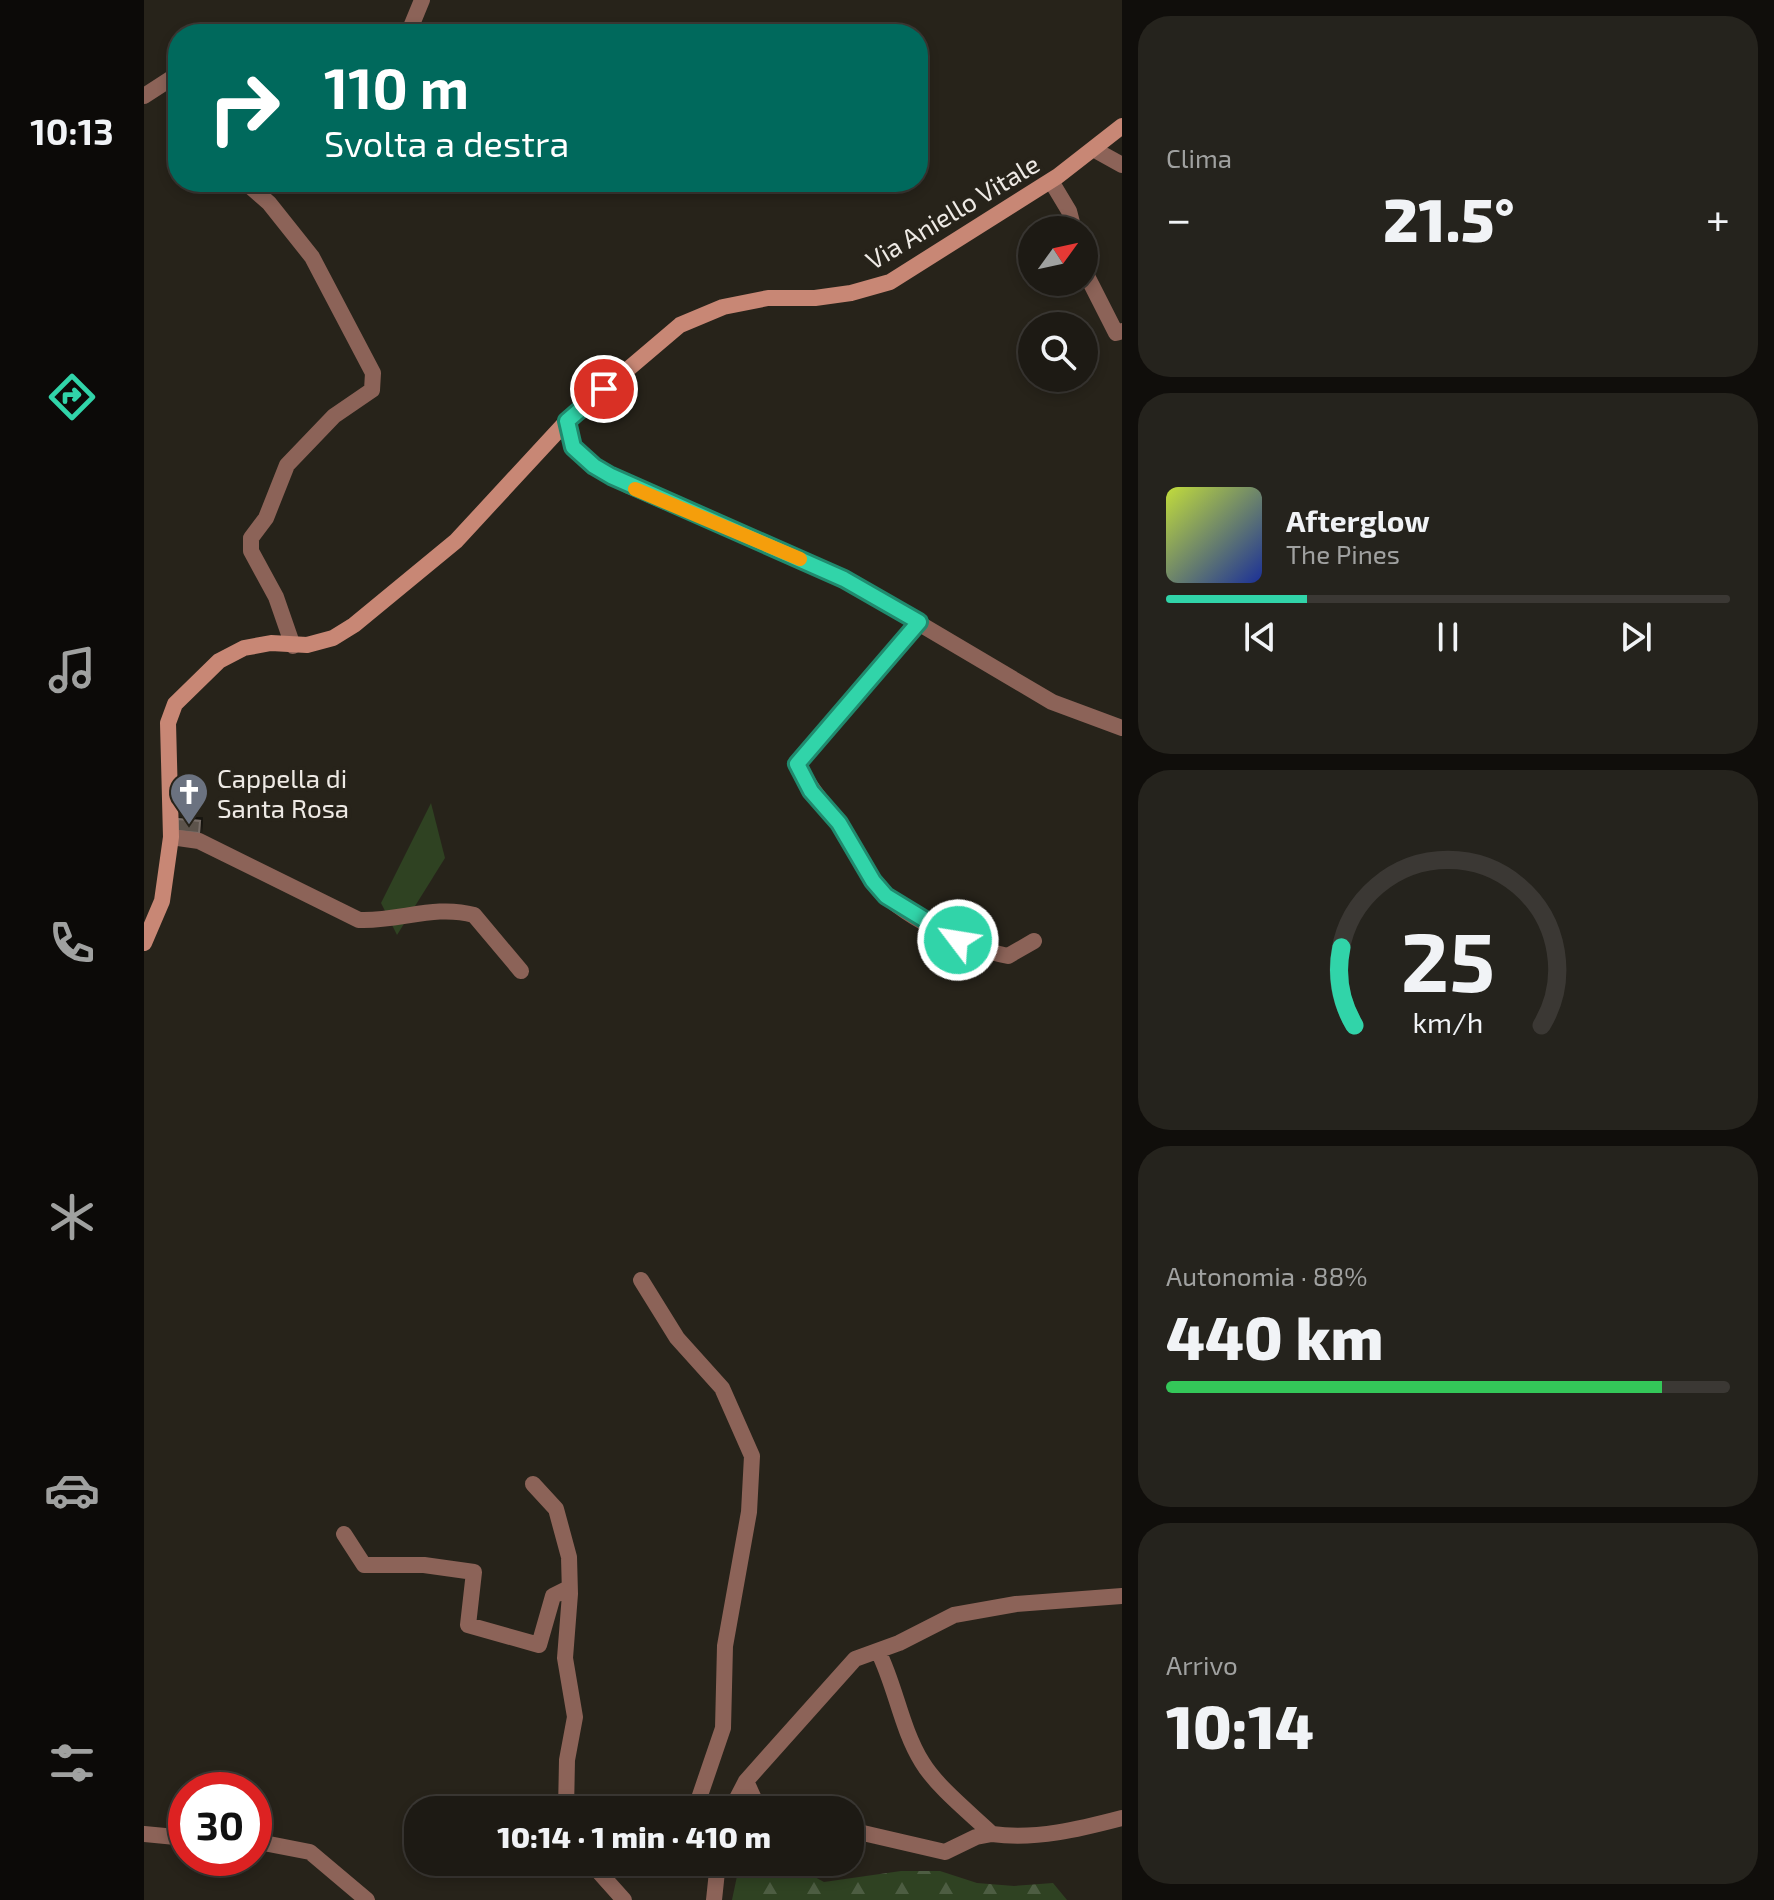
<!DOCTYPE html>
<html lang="it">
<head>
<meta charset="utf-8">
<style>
	:root { --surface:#1d1a14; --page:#25231d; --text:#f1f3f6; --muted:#a0a1a0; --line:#3b3834; --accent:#31d4a9 }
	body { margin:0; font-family:"Exo 2",sans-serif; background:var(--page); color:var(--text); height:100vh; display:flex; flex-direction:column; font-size:30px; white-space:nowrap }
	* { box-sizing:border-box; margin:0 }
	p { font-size:26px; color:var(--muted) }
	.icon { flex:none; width:44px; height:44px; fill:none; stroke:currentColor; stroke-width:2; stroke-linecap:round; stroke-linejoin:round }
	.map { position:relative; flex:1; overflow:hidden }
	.panel { display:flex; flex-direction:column; gap:16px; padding:16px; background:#100e0b; width:652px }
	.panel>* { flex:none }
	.guide { position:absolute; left:24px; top:24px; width:760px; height:168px; border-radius:32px; box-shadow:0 4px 12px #0003,0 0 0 2px var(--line); background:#00695c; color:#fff; overflow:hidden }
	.needle { width:52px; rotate:57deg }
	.controls { position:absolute; left:874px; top:216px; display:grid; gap:16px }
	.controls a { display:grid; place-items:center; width:80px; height:80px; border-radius:50%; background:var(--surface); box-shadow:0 4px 12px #0003,0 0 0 2px var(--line); font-size:40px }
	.speed { position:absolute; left:24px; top:1772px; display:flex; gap:16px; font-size:40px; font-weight:700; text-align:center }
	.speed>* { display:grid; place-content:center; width:104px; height:104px; border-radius:50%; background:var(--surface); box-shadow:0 4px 12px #0003,0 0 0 2px var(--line); line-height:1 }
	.speed .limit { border:12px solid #d22; background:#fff; color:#111 }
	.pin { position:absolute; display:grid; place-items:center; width:68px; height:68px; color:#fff; margin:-34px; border:4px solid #fff; border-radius:50%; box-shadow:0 2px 8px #0007 }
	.me { position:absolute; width:88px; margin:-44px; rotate:301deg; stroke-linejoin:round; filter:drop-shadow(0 0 6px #0008) }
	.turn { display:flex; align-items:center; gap:28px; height:168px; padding:0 24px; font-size:36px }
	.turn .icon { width:104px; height:104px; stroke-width:2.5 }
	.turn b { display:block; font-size:56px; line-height:68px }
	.big { font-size:60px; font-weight:800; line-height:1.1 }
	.panel .card { flex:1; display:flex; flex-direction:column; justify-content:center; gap:12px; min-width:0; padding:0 28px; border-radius:32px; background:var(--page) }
	.panel .dial { align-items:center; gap:0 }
	.dial svg { height:208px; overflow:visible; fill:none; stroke:var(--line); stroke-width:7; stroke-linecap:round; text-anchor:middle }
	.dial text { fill:var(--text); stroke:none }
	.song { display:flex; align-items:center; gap:24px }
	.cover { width:96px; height:96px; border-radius:12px; background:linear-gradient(135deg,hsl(70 70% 55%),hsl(230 70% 35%)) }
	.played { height:8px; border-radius:4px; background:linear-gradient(90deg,var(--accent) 25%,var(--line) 25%) }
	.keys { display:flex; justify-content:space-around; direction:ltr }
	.heat { display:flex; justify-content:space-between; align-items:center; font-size:44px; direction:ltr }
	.charge { height:12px; border-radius:6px; background:linear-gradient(90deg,#34c759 88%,var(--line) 0) }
	.trip { position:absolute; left:260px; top:1796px; width:460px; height:80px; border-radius:32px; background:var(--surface); box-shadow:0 4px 12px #0003,0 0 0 2px var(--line); font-weight:800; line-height:80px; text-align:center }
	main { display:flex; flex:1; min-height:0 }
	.menu { display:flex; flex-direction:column; width:144px; justify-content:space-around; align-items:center; background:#0c0a08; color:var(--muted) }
	.menu .icon { width:56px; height:56px }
	.menu .active { color:var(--accent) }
	.menu b { font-size:36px; color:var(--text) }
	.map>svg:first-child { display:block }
</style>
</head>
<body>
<main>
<nav class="menu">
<b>10:13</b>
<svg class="icon active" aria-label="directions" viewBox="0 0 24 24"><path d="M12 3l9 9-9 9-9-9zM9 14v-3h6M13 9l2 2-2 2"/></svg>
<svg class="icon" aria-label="music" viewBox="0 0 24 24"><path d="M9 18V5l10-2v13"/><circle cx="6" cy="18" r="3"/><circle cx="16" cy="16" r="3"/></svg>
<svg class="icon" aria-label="phone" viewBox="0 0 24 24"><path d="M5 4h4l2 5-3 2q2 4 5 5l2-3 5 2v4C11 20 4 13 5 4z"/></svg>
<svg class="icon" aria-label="climate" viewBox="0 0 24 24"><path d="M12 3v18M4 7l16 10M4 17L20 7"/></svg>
<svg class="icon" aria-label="car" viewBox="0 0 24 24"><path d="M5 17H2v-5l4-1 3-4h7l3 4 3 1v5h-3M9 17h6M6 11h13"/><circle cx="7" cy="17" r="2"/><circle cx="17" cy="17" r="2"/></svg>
<svg class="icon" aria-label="filters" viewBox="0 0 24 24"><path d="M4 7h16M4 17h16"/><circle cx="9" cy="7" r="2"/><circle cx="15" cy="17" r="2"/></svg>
</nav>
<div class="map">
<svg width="978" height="1900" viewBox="0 0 978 1900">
	<defs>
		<pattern id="forest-firs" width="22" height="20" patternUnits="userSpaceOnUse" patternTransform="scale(2)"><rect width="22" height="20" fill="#2f4222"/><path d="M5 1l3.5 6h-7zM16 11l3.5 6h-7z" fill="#4d5d42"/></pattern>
		<filter id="shadow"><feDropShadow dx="5" dy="-5" stdDeviation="4" flood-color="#0009"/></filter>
	</defs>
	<rect width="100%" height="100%" fill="#27231a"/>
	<path fill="url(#forest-firs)" d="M 596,1862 L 643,1862 L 680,1882 L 757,1871 L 796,1871 L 833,1883 L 870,1886 L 909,1883 L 923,1900 L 588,1900 Z"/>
	<path fill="#2f4222" d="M 287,803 L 301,858 L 253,935 L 237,903 Z"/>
	<path fill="#5c524c" stroke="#786e67" stroke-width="2" filter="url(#shadow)" d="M 34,819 L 56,821 L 55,833 L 34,831 Z"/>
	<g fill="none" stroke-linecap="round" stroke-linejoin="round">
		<path stroke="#8c6358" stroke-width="16" d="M 264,34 L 278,0
			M 0,96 L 34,74
			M 951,150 L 978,165
			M 907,181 L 925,211 L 930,230
			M 101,182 L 125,203 L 168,257 L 229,373 L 228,390 L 190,416 L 143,465 L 122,518 L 107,538 L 107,551 L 132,597 L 149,646
			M 940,270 L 972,333 L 978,331
			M 423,421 L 429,447 L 450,466 L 485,486 L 700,579 L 908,702 L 978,728
			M 775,622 L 653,764 C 666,789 683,807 699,829 C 711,846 718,866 730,883 C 755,916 824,948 864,956 L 890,941
			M 27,837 L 55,841 L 215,920 C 255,922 290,904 330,915 L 377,971
			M 497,1280 L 533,1338 L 578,1388 L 608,1456 L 605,1512 L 581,1646 L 579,1728 L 551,1810
			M 389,1484 L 412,1509 L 425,1557 L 426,1594
			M 200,1534 L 220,1565 L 280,1565 L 330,1572 L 324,1625 L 395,1645 L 409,1596 L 421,1590 L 426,1594 L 421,1658 L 431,1717 L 423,1760 L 422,1810
			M 734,1651 C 752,1687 757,1728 778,1762 C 793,1787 826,1813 848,1834 C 892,1840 936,1829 978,1818
			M 602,1781 L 615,1810
			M 587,1810 L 602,1781 L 711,1659 L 755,1643 L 810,1615 L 872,1604 L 978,1596
			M 706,1830 L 801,1852 L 832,1837 L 848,1834
			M 0,1834 L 42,1838
			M 110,1841 L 166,1852 L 223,1900
			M 446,1862 L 480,1900
			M 558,1862 L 573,1867
			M 570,1900 L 574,1862"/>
		<path stroke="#c88775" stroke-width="16" d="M 0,943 L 18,901 L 27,837 L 24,723 L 31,704 L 75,661 L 100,648 L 127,643 L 163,645 L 189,638 L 210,625 L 312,541 L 423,421 L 536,325 L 579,307 L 624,298 L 671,298 L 707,293 L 746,282 L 914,176 L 978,126"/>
	</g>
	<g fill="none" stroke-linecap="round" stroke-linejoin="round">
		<g stroke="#208a6e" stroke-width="20">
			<path id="route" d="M 460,389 L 423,421 L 429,447 L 450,466 L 467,476 L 700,579 L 775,622 L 653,764 L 667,791 L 695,823 L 729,881 L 742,896 L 814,940"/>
		</g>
		<use href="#route" stroke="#31d4a9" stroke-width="14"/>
		<path stroke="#f59e0b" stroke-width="14" d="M 491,489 L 656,559"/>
	</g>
	<defs>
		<g id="church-pin" transform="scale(2)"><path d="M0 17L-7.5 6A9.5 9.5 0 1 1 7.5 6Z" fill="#6b7280" stroke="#27231a"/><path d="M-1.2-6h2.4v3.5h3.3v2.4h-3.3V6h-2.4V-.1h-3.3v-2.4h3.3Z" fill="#fff"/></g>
	</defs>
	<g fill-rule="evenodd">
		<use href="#church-pin" x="45" y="792"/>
	</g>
	<g text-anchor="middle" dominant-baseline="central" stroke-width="8" stroke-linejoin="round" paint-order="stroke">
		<g font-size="26" fill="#eeeae5" stroke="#27231a">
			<text transform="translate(808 211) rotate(-31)">Via Aniello Vitale</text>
		</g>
		<g font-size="26" fill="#eeeae5" stroke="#27231a" text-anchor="start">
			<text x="73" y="777">Cappella di<tspan x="73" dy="30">Santa Rosa</tspan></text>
		</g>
	</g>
</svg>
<div class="controls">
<a><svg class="needle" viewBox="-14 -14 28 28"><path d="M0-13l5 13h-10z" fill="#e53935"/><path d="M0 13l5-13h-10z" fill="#a0a1a0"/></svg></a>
<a><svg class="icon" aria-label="search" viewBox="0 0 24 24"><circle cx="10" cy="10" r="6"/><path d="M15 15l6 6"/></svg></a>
</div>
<div class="speed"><div class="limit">30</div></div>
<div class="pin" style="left:460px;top:389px;background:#d93025"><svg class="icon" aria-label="arrive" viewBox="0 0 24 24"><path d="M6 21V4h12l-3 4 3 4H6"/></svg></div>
<svg class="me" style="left:814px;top:940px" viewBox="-20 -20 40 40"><circle r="17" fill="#31d4a9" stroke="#fff" stroke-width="3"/><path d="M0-11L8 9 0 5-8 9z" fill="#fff"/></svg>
<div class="trip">10:14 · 1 min · 410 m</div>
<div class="guide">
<div class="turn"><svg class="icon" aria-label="right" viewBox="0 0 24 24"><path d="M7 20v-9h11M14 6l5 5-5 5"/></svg><div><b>110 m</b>Svolta a destra</div></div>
</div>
</div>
<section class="panel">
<div class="card"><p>Clima</p>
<div class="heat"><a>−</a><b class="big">21.5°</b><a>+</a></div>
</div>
<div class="card">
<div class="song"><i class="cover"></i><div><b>Afterglow</b><p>The Pines</p></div></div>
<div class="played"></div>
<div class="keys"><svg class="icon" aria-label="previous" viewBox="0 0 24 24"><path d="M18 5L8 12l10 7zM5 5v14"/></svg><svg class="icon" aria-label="pause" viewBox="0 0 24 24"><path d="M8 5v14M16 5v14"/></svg><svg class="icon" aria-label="next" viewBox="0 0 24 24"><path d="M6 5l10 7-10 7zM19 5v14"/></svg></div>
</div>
<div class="card dial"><svg viewBox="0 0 100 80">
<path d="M14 69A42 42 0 1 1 86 69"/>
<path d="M14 69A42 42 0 0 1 9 39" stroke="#31d4a9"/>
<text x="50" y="56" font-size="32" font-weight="700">25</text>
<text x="50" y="72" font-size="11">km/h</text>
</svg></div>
<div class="card"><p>Autonomia · 88%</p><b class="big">440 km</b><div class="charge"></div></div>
<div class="card"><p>Arrivo</p><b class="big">10:14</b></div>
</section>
</main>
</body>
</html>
